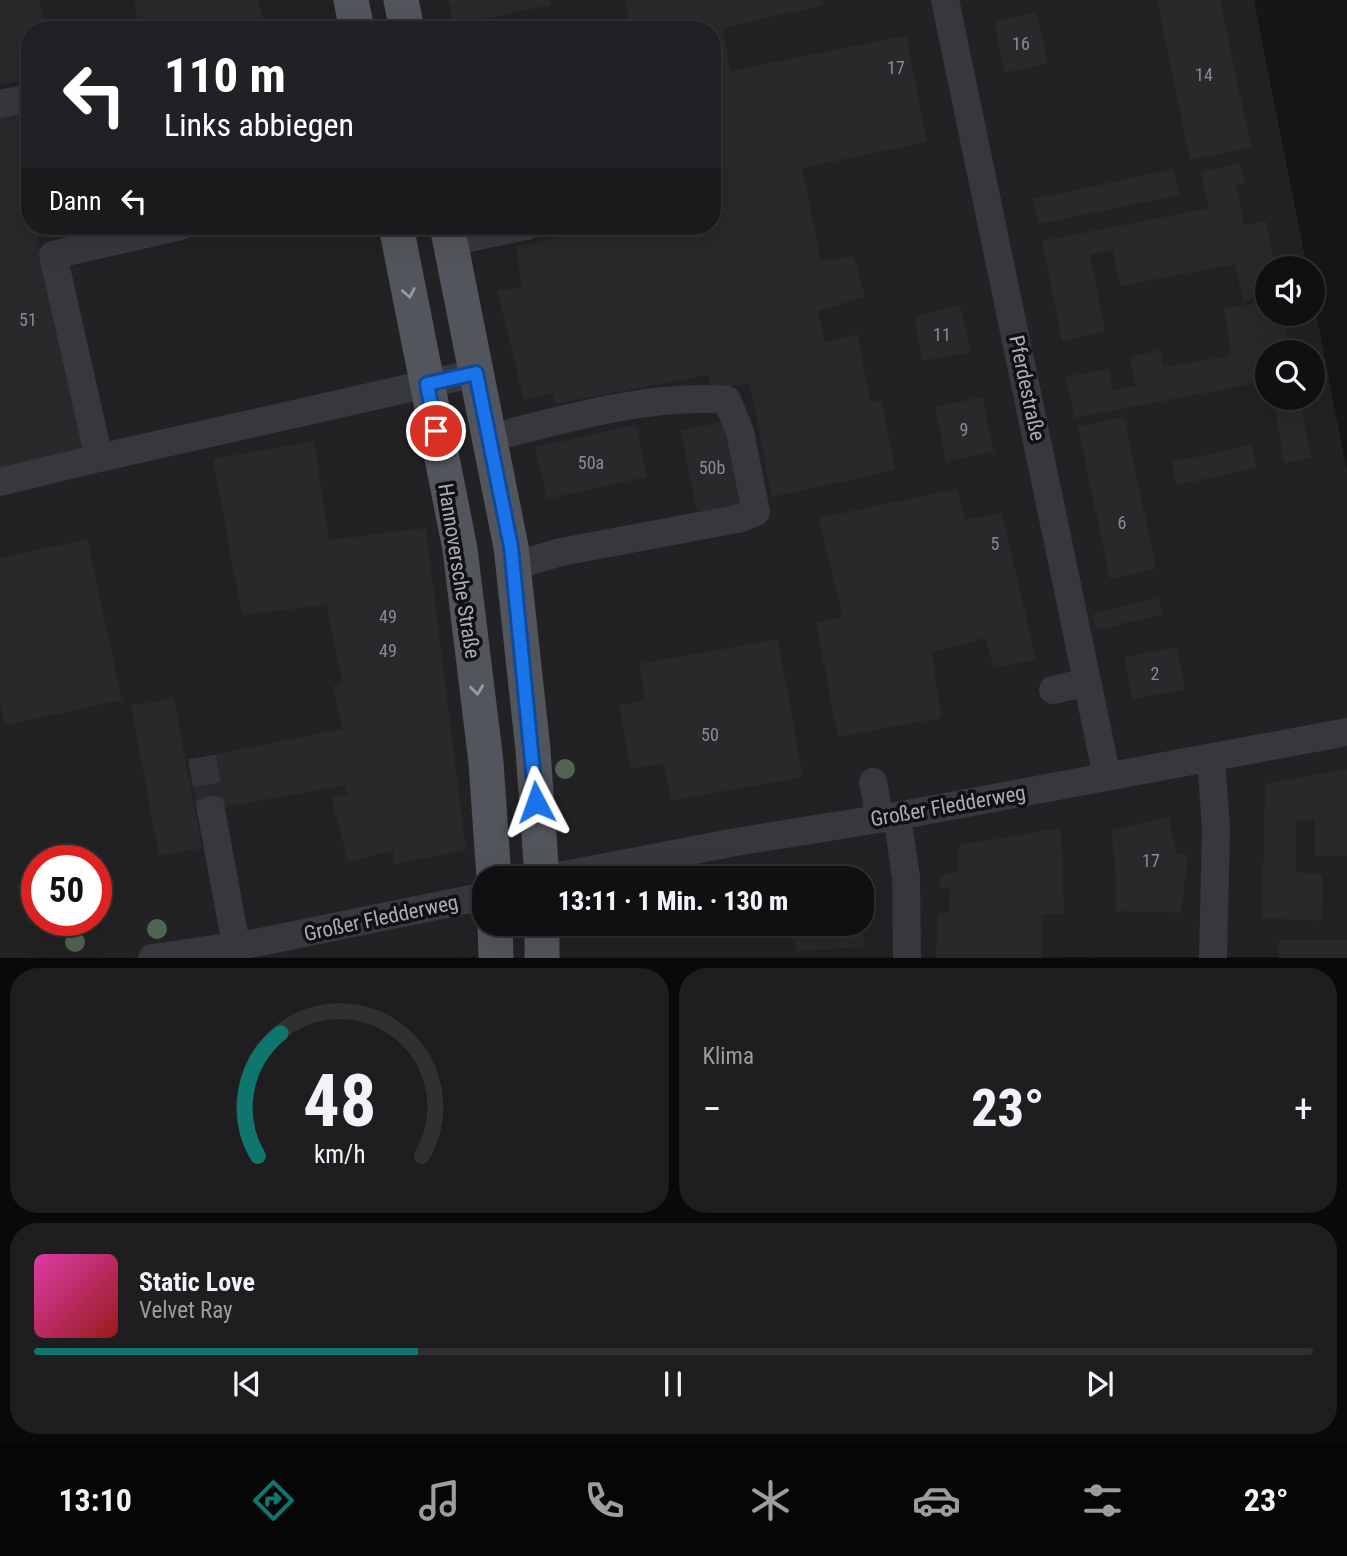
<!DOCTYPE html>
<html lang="de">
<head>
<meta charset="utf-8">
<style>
	:root { --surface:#101012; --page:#1e1e20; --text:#f1f3f6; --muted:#9c9d9f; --line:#303032; --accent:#0f766e }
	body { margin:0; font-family:"Roboto Condensed",sans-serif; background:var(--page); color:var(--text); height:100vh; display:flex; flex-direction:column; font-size:26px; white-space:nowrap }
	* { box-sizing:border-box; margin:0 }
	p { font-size:23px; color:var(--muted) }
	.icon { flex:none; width:38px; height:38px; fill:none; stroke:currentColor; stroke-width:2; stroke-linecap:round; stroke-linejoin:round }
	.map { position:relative; height:958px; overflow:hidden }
	.drawer { display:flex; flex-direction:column; gap:10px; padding:10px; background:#09090a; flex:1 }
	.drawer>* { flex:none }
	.top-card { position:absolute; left:21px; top:21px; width:700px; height:214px; border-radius:28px; box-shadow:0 7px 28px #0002,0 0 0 2px var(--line); background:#202124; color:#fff; overflow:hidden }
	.buttons { position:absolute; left:1255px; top:256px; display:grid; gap:14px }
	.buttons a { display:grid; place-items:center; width:70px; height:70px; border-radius:50%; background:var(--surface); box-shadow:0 7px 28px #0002,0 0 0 2px var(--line); font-size:35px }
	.speed { position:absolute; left:21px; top:845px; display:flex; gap:14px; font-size:35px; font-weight:700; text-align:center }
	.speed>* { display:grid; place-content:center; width:91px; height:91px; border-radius:50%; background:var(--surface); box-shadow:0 7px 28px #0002,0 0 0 2px var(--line); line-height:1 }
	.speed .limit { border:10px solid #d22; background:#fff; color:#111 }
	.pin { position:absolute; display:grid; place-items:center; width:60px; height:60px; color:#fff; margin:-30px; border:4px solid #fff; border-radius:50%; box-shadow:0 2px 7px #0007 }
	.me { position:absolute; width:77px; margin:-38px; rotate:356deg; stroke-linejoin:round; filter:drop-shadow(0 0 5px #0008) }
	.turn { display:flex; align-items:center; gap:24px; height:147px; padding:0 28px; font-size:32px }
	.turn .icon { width:91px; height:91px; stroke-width:2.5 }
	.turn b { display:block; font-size:49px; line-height:60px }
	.then { display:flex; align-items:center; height:66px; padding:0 28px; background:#0003; gap:14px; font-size:26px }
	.big { font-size:52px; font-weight:800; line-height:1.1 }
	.drawer .tile { flex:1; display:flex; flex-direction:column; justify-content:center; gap:10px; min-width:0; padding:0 24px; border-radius:28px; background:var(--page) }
	.drawer .dial { align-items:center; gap:0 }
	.dial svg { height:182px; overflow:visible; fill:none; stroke:var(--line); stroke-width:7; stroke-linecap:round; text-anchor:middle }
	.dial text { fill:var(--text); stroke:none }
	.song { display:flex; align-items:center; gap:21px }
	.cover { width:84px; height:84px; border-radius:10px; background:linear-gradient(135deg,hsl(320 70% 55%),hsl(0 70% 35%)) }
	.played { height:7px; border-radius:4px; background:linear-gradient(90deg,var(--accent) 30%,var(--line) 30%) }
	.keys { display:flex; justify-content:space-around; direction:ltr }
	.heat { display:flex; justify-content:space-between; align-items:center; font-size:38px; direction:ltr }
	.drawer .tiles { flex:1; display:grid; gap:10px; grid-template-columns:1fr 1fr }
	.tile:last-child { grid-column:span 2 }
	.trip { position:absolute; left:472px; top:866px; width:402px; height:70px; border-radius:28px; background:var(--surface); box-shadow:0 7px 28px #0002,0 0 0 2px var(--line); font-weight:800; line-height:70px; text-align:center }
	.dock { display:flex; height:112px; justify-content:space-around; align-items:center; background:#060607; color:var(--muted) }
	.dock .icon { width:49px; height:49px }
	.dock .on { color:var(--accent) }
	.dock b { font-size:32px; color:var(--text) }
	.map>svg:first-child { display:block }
</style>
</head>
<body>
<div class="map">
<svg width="1347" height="958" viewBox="0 0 1347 958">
	<rect width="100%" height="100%" fill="#161618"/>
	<path fill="#222225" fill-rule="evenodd" d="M 0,0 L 1254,0 L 1307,268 L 1267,268 L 1267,313 L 1312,313 L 1313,297 L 1347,472 L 1347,957 L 0,958 ZM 30,30 L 712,30 L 712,226 L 30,226 ZM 1267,352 L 1312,352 L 1312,397 L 1267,397 ZM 37,861 L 96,861 L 96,920 L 37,920 ZM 485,878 L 863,878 L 863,924 L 485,924 Z"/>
	<path fill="#29292c" d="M 0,0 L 39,0 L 47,30 L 30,30 L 30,78 L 0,85 Z
		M 134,0 L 258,0 L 263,18 L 208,30 L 140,30 Z
		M 448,0 L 550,0 L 551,5 L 454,25 Z
		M 625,0 L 823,0 L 824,5 L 723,28 L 731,71 L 906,36 L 927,142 L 802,168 L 821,262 L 854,256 L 865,297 L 818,311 L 825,342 L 858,334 L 870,402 L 882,401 L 895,470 L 772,497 L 750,383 L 711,390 L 708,375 L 555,404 L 553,392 L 524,400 L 497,290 L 522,288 L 516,246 L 611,226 L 712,226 L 712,30 L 631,30 Z
		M 1157,0 L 1220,0 L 1251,147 L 1190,160 Z
		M 1036,12 L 1048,63 L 1005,73 L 994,22 Z
		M 30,106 L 30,226 L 87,226 L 38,237 L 83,451 L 0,468 L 0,112 Z
		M 1240,163 L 1245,183 L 1236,185 L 1244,225 L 1266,221 L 1275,268 L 1267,268 L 1267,296 L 1243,301 L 1235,264 L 1120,286 L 1113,250 L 1090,255 L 1105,332 L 1062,341 L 1042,241 L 1209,208 L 1201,172 Z
		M 1174,169 L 1179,195 L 1039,224 L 1033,199 Z
		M 1267,300 L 1267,313 L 1282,313 L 1291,352 L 1267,352 L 1267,381 L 1075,418 L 1065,377 L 1109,369 L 1113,390 L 1136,386 L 1129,357 L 1160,350 L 1163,367 L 1231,356 L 1224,309 Z
		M 960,305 L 971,352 L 922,361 L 914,317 Z
		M 982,397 L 994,452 L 946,461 L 935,407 Z
		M 1273,397 L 1300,397 L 1311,458 L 1284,463 Z
		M 1124,417 L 1156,569 L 1110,579 L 1078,427 Z
		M 728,421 L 744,504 L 697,513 L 681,430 Z
		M 636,425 L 647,477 L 547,499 L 535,447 Z
		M 314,441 L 329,540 L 426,528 L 466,850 L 393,864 L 393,850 L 348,862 L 331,796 L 348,795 L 345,785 L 198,812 L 188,760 L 342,729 L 333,686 L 343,684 L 326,605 L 242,615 L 213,459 Z
		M 1252,445 L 1257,468 L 1177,485 L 1172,462 Z
		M 958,489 L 965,520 L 1002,513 L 1036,660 L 994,668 L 985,638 L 932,652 L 941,718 L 838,737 L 816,623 L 843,617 L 818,518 Z
		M 87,539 L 122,700 L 5,725 L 0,703 L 0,558 Z
		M 1158,598 L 1162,614 L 1097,630 L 1093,614 Z
		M 778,639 L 803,777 L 671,801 L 664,763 L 631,769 L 619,706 L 646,700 L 639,664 Z
		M 1177,647 L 1185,690 L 1132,699 L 1124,657 Z
		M 174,698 L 202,848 L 159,856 L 131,706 Z
		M 1347,769 L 1347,856 L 1315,856 L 1315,818 L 1296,822 L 1296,872 L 1323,874 L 1322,921 L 1262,918 L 1265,784 Z
		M 1169,817 L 1176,854 L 1188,855 L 1181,913 L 1116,911 L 1115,866 L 1111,830 Z
		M 1061,828 L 1064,913 L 1041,915 L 1041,958 L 936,958 L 938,914 L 949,911 L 950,890 L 940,886 L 940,874 L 959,872 L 959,845 Z
		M 95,850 L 109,904 L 96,907 L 96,861 L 63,861 L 62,859 Z
		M 37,879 L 37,922 L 27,924 L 17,884 Z
		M 794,924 L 863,924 L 864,947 L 796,951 Z
		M 1279,940 L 1347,940 L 1347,958 L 1279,958 Z"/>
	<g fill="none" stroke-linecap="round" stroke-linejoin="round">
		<path stroke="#333438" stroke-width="28" stroke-dasharray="28 14" stroke-linecap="butt" d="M 202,757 L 211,810"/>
		<path stroke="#37383d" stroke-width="28" d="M 945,0 L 1107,777
			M 0,104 L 30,98
			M 181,226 L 53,255 L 99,458 L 476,373
			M 450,242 L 526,226
			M 490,438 C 564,419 650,394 727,400 L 740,432 L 756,512 L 742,518 L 561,552 L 513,566
			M 0,482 L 99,458
			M 1053,690 L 1087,682
			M 1211,758 L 1216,829 L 1213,958
			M 873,782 L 880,819
			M 211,810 L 236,945
			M 897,816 L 906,877 L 907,958
			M 549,878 L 736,842 L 897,816 L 1347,732
			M 152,958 L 255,943 L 485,896"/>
		<path stroke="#53555c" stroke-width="35" d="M 351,0 L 357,30
			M 401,0 L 407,30
			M 396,226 L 460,549 L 486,762 L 494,878
			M 447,226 L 511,547 L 533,750 L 542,878
			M 495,924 L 496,958
			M 542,924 L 542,958"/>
	</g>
	<g fill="#506452">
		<circle cx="565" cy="769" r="10"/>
		<circle cx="157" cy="929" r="10"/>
		<circle cx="75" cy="942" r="10"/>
	</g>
	<defs><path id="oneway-chevron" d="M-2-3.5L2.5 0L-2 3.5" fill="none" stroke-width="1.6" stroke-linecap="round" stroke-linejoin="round" transform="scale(1.75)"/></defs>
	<g stroke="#979ba6">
		<use href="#oneway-chevron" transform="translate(409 293) rotate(79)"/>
		<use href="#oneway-chevron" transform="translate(477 690) rotate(83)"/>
	</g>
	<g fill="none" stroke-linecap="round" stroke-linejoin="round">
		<g stroke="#114b97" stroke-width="18">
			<path id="route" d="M 436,431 L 427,384 L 476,373 L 511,547 L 536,802"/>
		</g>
		<use href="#route" stroke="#1a73e8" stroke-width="12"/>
	</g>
	<g text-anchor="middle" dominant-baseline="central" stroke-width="7" stroke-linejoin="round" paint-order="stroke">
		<g font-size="18" fill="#888b94">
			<text x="1021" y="43">16</text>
			<text x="896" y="67">17</text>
			<text x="1204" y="74">14</text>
			<text x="28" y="319">51</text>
			<text x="942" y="334">11</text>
			<text x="964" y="429">9</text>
			<text x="591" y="462">50a</text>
			<text x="712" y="467">50b</text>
			<text x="1122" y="522">6</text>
			<text x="995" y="543">5</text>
			<text x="388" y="616">49</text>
			<text x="388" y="650">49</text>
			<text x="1155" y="673">2</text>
			<text x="710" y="734">50</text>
			<text x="1151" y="860">17</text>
		</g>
		<g font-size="21" fill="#a8adb8" stroke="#111113">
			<text transform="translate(1027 388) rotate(78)">Pferdestraße</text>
			<text transform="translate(459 571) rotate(81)">Hannoversche Straße</text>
			<text transform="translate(948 806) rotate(-10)">Großer Fledderweg</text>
			<text transform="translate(381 918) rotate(-12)">Großer Fledderweg</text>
		</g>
	</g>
</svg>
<div class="buttons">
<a><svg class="icon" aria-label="sound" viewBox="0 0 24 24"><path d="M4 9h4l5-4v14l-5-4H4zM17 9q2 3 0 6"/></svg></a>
<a><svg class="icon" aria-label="search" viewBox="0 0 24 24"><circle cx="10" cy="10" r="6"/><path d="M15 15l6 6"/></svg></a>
</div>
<div class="speed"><div class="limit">50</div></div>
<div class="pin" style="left:436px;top:431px;background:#d93025"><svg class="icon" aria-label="arrive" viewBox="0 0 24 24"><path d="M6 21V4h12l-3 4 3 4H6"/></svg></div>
<svg class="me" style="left:536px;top:802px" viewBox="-20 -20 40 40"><path d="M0-17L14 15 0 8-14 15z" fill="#1a73e8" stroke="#fff" stroke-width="4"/></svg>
<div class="trip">13:11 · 1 Min. · 130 m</div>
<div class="top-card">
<div class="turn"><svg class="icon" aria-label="left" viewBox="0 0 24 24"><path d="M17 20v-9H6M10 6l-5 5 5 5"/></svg><div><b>110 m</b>Links abbiegen</div></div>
<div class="then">Dann<svg class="icon" aria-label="left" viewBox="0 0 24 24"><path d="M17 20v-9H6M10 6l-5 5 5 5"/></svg></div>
</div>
</div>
<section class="drawer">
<div class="tiles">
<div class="tile dial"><svg viewBox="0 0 100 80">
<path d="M14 69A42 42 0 1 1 86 69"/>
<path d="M14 69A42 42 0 0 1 24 15" stroke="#0f766e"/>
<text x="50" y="56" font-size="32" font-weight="700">48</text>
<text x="50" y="72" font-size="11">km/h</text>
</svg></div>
<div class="tile"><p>Klima</p>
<div class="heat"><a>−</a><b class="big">23°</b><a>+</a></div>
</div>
<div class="tile">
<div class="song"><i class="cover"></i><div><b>Static Love</b><p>Velvet Ray</p></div></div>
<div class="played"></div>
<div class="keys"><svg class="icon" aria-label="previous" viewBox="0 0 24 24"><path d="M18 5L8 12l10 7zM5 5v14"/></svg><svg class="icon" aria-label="pause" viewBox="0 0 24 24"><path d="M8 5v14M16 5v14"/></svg><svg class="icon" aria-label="next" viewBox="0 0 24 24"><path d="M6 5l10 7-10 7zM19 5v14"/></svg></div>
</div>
</div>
</section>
<nav class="dock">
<b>13:10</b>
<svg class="icon on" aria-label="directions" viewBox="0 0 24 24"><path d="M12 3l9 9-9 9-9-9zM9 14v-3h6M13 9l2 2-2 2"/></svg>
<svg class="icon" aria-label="music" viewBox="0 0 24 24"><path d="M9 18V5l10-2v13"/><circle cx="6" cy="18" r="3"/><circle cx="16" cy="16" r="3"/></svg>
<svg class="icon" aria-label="phone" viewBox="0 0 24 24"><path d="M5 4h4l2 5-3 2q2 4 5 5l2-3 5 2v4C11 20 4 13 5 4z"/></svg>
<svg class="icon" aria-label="climate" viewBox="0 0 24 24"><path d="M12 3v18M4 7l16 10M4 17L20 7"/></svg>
<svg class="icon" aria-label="car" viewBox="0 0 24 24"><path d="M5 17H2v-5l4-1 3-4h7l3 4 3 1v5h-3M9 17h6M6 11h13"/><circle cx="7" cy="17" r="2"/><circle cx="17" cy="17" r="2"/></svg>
<svg class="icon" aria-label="filters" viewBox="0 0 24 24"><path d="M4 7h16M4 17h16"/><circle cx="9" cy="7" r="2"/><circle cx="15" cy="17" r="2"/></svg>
<b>23°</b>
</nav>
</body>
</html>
